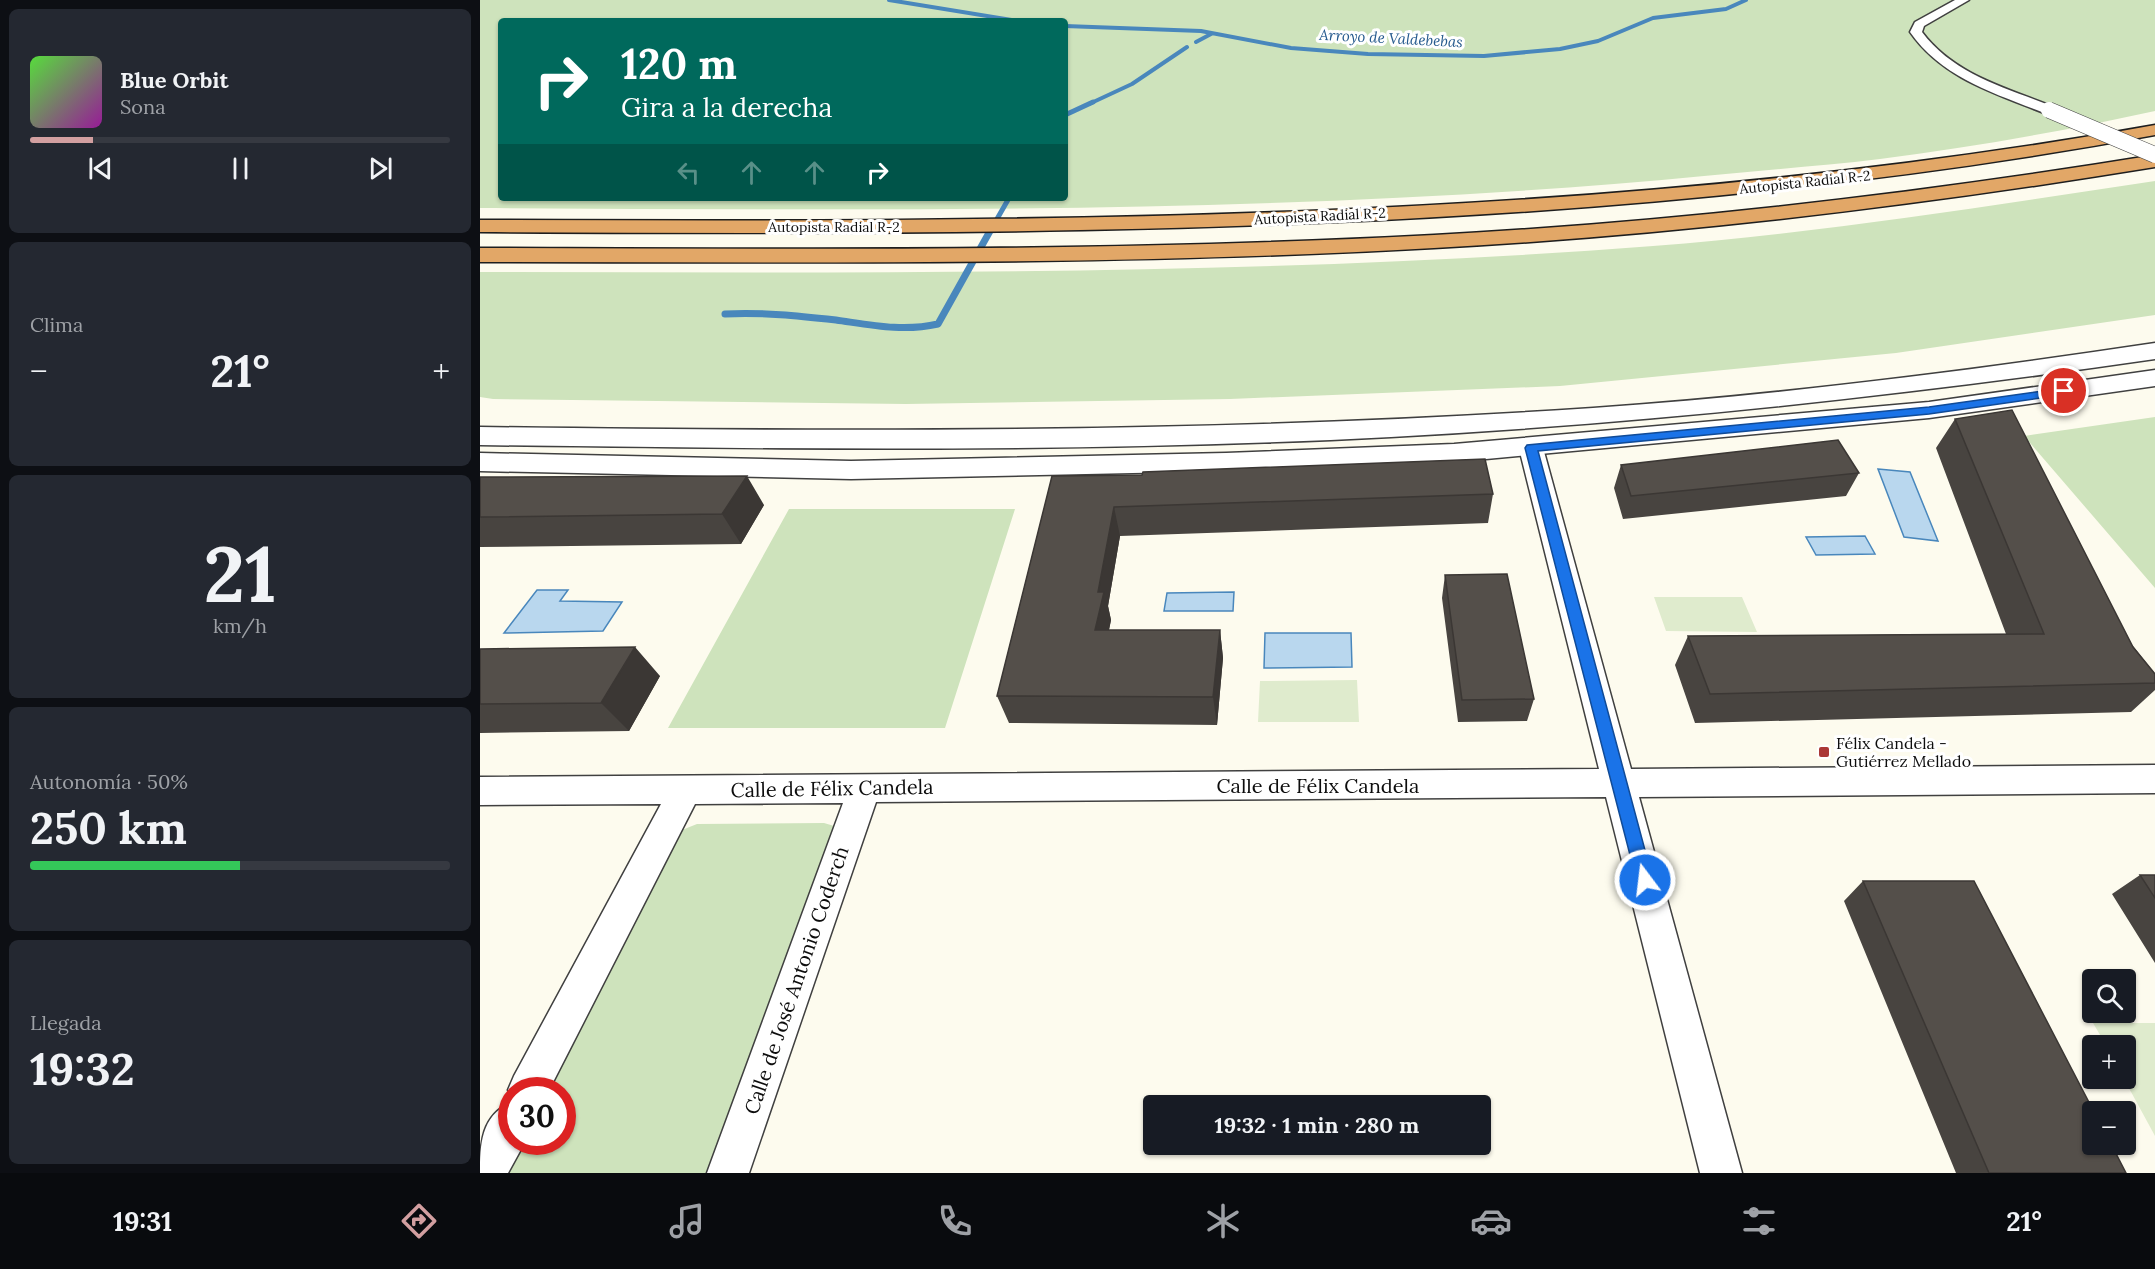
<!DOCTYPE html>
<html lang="es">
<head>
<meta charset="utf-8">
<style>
	:root { --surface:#171b24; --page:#242831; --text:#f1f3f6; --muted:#9ea1a6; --line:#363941; --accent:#d29fa0 }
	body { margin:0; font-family:Lora,serif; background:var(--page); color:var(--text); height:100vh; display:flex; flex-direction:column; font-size:22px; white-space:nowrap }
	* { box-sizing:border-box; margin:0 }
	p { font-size:20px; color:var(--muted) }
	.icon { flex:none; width:33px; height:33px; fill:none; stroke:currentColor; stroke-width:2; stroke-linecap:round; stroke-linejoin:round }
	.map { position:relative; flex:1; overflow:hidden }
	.panel { display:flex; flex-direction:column; gap:9px; padding:9px; background:#0d0f14; width:480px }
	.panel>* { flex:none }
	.hud { position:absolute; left:18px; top:18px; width:570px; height:183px; border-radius:6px; box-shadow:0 2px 4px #0004; background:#00695c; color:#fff; overflow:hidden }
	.buttons { position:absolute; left:1602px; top:969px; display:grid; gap:12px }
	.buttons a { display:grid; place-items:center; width:54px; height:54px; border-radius:6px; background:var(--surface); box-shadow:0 2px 4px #0004; font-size:30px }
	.speed { position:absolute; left:18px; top:1077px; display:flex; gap:12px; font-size:30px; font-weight:700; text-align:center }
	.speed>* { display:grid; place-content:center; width:78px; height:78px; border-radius:50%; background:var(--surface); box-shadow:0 2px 4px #0004; line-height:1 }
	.speed .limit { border:9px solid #d22; background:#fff; color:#111 }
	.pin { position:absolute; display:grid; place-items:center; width:51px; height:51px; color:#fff; margin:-26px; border:3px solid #fff; border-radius:50%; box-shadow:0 2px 6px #0007 }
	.me { position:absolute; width:66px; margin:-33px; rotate:345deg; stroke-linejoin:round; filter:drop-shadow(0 0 4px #0008) }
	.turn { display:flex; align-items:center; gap:21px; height:126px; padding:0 24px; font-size:27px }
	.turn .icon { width:78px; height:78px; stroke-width:2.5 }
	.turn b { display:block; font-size:42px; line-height:51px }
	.lanes { display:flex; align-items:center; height:57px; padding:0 24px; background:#0003; justify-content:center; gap:30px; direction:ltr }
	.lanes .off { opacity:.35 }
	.big { font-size:45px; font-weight:700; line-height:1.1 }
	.panel .card { flex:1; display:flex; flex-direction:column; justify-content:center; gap:9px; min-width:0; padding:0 21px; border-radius:9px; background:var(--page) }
	.panel .dial { align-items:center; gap:0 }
	.dial b { font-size:78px; line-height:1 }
	.song { display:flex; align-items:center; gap:18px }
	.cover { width:72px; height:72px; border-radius:9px; background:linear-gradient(135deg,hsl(110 70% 55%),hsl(300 70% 35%)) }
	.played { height:6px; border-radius:3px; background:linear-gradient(90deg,var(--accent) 15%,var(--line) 15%) }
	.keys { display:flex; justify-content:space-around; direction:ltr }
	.heat { display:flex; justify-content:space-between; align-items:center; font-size:33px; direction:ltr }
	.charge { height:9px; border-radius:4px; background:linear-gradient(90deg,#34c759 50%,var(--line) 0) }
	.trip { position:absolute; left:663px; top:1095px; width:348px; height:60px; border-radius:6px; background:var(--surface); box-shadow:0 2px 4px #0004; font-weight:700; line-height:60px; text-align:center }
	.tab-bar { display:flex; height:96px; justify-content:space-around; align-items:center; background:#090b0e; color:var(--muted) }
	.tab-bar .icon { width:42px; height:42px }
	.tab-bar .selected { color:var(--accent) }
	.tab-bar b { font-size:27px; color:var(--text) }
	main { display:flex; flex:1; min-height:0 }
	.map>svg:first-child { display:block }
</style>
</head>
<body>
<main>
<section class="panel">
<div class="card">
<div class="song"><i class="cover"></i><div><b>Blue Orbit</b><p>Sona</p></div></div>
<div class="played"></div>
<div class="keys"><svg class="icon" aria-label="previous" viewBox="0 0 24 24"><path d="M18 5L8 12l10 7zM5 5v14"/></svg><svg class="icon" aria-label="pause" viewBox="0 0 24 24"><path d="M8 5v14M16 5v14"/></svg><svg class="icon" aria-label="next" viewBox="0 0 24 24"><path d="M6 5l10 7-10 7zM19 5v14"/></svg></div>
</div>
<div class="card"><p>Clima</p>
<div class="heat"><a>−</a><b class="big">21°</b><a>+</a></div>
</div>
<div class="card dial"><b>21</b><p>km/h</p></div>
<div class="card"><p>Autonomía · 50%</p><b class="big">250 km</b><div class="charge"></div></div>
<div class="card"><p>Llegada</p><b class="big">19:32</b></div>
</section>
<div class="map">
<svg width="1675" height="1173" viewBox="0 0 1675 1173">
	<rect width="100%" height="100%" fill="#fdfbee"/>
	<path fill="#cee3bc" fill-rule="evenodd" d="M 0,0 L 1675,0 L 1675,111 C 1584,131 1493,147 1400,159 C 1342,166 1283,170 1224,176 C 817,215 408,210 0,208 ZM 21,21 L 585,21 L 585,198 L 21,198 Z
		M 1675,181 L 1675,315 L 1416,353 L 1080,386 L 750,399 L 426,404 L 13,399 L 0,397 L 0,272 C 391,273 783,276 1173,246 C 1341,233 1508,206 1675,181 Z
		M 1675,417 L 1675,588 L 1544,436 Z
		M 309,509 L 535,509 L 465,728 L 188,728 Z
		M 344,823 L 361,828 L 230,1173 L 22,1173 L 38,1142 L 82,1142 L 82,1090 L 64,1090 L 197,832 L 217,824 Z"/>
	<path fill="#dfebcd" d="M 1174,597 L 1262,597 L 1277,632 L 1186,631 Z
		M 877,680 L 879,722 L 778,722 L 780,681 Z
		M 1613,1023 L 1675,1023 L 1675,1136 L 1644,1079 L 1646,1046 L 1626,1045 Z"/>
	<path fill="#b9d7ee" stroke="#4987bc" stroke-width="1.5" d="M 1398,469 L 1430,472 L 1458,541 L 1424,537 Z
		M 1385,536 L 1395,554 L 1336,555 L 1326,537 Z
		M 57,590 L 88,590 L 80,601 L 142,602 L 123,631 L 24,633 Z
		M 754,592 L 753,611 L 684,611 L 687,593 Z
		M 785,633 L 871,633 L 872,667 L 784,668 Z"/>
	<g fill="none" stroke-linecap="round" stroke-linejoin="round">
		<path stroke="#4987bc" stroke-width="4" d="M 409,0 L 538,21
			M 585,26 L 721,31 L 811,48 L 888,54 L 1004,56 L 1080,49 L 1118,41 L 1173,18 L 1246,9 L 1266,0
			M 716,42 L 731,34
			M 609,104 L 652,84 L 707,47"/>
		<path stroke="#4987bc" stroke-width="5" d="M 585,115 L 613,102
			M 509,233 L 529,198"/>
		<path stroke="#4987bc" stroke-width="7" d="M 245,314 C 282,312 319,316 356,320 C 391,325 423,332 458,324 L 510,231"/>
		<g stroke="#404040" stroke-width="3">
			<path id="minor" d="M 1475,0 L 1489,0 L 1444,26 L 1442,32 C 1474,75 1527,88 1574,107 L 1574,113 L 1564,113 C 1514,93 1462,78 1430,32 L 1435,22 Z
				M 1051,441 L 1059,443 L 1063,448 L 1151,769 L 1675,765 L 1675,793 L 1159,797 L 1262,1173 L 1220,1173 L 1126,797 L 396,802 L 269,1173 L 227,1173 L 363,803 L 215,804 L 69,1090 L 32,1090 L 32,1099 L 28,1090 L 34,1076 L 181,804 L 0,805 L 0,777 L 1119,769 L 1039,448 L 1043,443 Z
				M 32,1102 L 32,1142 L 45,1142 L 28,1173 L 0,1173 C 0,1144 1,1115 32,1102 Z"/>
		</g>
		<g stroke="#404040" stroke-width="3">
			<path id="tertiary" d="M 1675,343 L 1675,359 C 1421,396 1167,423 911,437 C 608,453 304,449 0,445 L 0,427 C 371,432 743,433 1113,408 C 1301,395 1489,371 1675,343 Z
				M 1675,370 L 1675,386 L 1449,418 L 974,462 L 746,471 L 371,479 L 0,471 L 0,453 L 371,461 L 746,453 L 974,444 L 1449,402 Z"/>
		</g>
		<g stroke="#1e1e1e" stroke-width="3">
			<path id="motorway" d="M 1675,125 L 1675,135 C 1124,237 559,235 0,232 L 0,220 C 559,222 1123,224 1675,125 Z
				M 1675,155 L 1675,167 C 1436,206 1196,235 954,248 C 636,266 318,262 0,262 L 0,248 C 318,249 636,252 954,235 C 1196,222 1436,194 1675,155 Z"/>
		</g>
		<use href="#minor" fill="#fff" fill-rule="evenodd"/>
		<use href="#tertiary" fill="#fff" fill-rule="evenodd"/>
		<use href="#motorway" fill="#e2a767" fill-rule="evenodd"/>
		<g stroke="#404040" stroke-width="17" stroke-linecap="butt">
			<path id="minor-bridge" d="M 1569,110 L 1675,155"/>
		</g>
		<use href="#minor-bridge" stroke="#fff" stroke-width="16"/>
	</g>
	<path fill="#484440" d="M 1475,419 L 1675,674 L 1675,690 L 1651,712 L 1215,723 L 1195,665 L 1208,636 L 1526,634 L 1456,448 Z
		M 1141,465 L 1379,473 L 1366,496 L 1143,519 L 1134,488 Z
		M 572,476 L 1013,494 L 1008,523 L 640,536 L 628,606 L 631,620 L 629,630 L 740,630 L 743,658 L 737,725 L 529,723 L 517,696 Z
		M 0,477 L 284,505 L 261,544 L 0,547 Z
		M 965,575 L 1054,699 L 1047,721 L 978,722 L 962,598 Z
		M 0,649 L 180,676 L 149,731 L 0,733 Z
		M 1660,875 L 1675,875 L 1675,963 L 1632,894 Z
		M 1383,881 L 1646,1173 L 1476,1173 L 1364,901 Z"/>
	<path fill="#3b3734" d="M 267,476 L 284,505 L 261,544 L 242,514 Z
		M 634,507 L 640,536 L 628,606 L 631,620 L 623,658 L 615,630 L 618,592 Z
		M 740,630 L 743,658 L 737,725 L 733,697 Z
		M 155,647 L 180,676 L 149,731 L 121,703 Z"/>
	<path fill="#544f4a" stroke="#3b3734" stroke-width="1.5" d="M 1532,410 L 1653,647 L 1675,674 L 1675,683 L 1230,694 L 1208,636 L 1564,634 L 1475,419 Z
		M 1358,440 L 1379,473 L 1151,496 L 1141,465 Z
		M 1005,459 L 1013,494 L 634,507 L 618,592 L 624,592 L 615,630 L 740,630 L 733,697 L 517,696 L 572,476 L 662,475 L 663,472 Z
		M 267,476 L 242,514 L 0,517 L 0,477 Z
		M 1027,574 L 1054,699 L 982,700 L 965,575 Z
		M 155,647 L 121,703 L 0,704 L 0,649 Z
		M 1660,875 L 1675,875 L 1675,898 Z
		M 1383,881 L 1494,881 L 1614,1112 L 1612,1112 L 1612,1144 L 1631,1144 L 1646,1173 L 1509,1173 Z"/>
	<path fill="#1a73e8" stroke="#114b97" stroke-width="1.5" d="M 1584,388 L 1590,391 L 1588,394 L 1449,414 L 1058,451 L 1173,880 L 1171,886 L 1165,889 L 1158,886 L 1045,448 L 1047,445 L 1449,407 Z"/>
	<rect fill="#ab3836" stroke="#fff" stroke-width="2" x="1338" y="746" width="12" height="12" rx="3"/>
	<g text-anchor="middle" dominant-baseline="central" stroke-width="6" stroke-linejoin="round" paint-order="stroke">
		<g font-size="14" fill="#0d0d0d" stroke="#fff">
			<text transform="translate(1325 182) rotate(-6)">Autopista Radial R-2</text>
			<text transform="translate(840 216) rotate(-3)">Autopista Radial R-2</text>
			<text x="354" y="227">Autopista Radial R-2</text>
		</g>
		<g font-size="15" font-style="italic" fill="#265a8e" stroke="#fff">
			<text transform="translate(911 38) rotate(3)">Arroyo de Valdebebas</text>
		</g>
		<g font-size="16" fill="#0d0d0d" stroke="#fff" text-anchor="start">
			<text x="1356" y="743">Félix Candela -<tspan x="1356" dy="18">Gutiérrez Mellado</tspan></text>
		</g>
		<g font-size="20" fill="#0d0d0d" stroke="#fff">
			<text x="838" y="785">Calle de Félix Candela</text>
			<text transform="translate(352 788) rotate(-1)">Calle de Félix Candela</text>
			<text transform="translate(316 980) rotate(-71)">Calle de José Antonio Coderch</text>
		</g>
	</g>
</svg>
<div class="buttons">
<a><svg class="icon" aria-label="search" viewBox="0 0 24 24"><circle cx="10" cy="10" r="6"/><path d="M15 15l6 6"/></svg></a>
<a>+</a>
<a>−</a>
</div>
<div class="speed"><div class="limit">30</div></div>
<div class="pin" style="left:1584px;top:391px;background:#d93025"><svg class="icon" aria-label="arrive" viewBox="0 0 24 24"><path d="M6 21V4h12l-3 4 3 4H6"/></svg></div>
<svg class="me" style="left:1165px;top:880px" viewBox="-20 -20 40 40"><circle r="17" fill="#1a73e8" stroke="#fff" stroke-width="3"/><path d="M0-11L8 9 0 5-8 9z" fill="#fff"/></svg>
<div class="trip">19:32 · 1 min · 280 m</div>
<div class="hud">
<div class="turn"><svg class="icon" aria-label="right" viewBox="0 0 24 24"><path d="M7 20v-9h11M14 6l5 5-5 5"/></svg><div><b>120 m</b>Gira a la derecha</div></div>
<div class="lanes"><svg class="icon off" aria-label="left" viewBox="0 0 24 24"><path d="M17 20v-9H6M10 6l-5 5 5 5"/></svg><svg class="icon off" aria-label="ahead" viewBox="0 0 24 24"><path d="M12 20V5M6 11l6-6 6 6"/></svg><svg class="icon off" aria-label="ahead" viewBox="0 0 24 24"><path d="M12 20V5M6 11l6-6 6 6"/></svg><svg class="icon" aria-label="right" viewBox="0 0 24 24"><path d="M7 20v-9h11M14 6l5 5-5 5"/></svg></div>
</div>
</div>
</main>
<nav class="tab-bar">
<b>19:31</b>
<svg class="icon selected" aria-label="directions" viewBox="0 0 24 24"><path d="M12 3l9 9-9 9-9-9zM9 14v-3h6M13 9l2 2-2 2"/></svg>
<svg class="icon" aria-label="music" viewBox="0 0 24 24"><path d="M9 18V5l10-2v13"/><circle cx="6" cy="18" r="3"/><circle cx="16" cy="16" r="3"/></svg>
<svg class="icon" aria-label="phone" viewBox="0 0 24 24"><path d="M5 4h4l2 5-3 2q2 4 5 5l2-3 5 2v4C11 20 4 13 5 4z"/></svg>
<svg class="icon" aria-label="climate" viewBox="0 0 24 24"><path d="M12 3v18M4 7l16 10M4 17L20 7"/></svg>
<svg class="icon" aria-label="car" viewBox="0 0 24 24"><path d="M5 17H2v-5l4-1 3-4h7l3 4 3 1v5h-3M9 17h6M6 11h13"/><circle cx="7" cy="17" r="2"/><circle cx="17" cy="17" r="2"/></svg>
<svg class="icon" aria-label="filters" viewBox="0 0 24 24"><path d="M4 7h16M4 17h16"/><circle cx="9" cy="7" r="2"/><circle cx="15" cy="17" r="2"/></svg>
<b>21°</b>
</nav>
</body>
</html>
